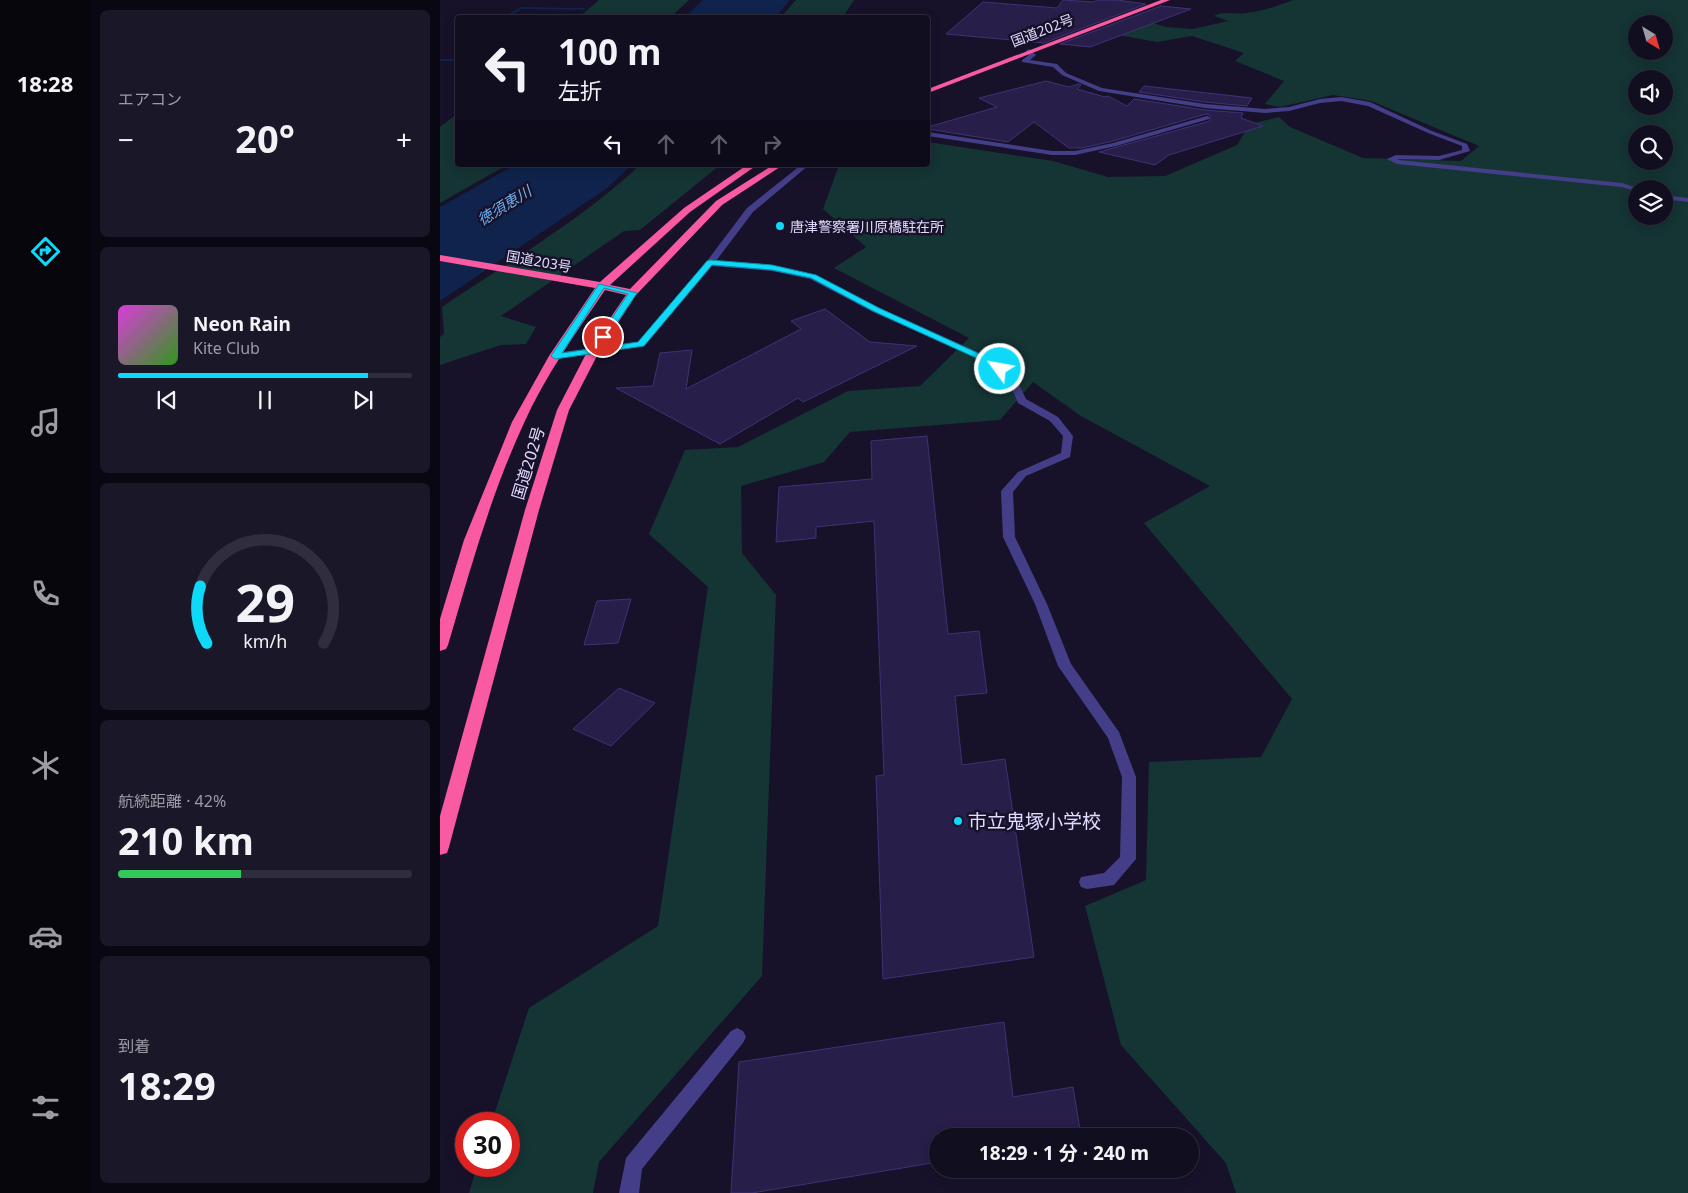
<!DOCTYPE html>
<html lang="ja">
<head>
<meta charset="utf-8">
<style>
	:root { --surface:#110e20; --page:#1a1729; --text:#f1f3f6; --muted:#9c9ca5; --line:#302e3e; --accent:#0ed9f8 }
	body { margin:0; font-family:"Noto Sans","Noto Sans JP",sans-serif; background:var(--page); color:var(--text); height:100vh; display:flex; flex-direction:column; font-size:19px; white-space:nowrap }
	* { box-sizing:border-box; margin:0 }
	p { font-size:16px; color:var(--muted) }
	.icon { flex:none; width:28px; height:28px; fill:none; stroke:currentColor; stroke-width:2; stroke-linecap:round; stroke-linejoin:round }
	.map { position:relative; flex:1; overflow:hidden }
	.details { display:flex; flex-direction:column; gap:10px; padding:10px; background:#090812; width:350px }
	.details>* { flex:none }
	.guide { position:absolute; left:15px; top:15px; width:475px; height:152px; border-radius:5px; box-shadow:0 2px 12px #0003,0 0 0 1px var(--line); background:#110e20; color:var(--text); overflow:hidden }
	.needle { width:32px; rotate:143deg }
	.fabs { position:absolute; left:1188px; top:15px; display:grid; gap:10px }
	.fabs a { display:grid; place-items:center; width:45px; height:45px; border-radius:50%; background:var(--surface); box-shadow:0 2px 12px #0003,0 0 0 1px var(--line); font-size:25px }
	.speed { position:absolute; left:15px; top:1112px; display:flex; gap:10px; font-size:25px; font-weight:700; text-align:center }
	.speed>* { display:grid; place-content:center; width:65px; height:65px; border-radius:50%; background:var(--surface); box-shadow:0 2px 12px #0003,0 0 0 1px var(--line); line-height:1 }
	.speed .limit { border:8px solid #d22; background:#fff; color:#111 }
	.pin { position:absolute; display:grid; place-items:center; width:42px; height:42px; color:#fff; margin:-21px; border:2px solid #fff; border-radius:50%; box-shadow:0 1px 5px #0007 }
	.me { position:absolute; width:55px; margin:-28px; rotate:302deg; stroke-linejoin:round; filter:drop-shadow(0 0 4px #0008) }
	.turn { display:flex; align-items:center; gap:18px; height:105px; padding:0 20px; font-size:22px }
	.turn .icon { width:65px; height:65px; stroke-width:2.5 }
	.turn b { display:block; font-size:35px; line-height:42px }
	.lanes { display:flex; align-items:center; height:48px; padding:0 20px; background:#0003; justify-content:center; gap:25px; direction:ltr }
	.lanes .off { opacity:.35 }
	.big { font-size:38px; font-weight:700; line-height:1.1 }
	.details .widget { flex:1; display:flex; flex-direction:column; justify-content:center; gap:8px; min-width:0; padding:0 18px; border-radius:8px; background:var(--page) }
	.details .dial { align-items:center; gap:0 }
	.dial svg { height:130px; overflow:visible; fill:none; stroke:var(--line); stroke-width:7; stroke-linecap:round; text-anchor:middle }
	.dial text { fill:var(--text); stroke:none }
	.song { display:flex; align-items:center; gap:15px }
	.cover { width:60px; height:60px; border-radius:8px; background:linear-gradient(135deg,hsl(300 70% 55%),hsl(110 70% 35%)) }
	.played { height:5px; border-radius:2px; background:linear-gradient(90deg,var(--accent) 85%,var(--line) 85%) }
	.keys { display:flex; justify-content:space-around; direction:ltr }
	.heat { display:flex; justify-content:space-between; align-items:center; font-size:28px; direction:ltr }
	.charge { height:8px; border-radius:4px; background:linear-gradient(90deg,#34c759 42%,var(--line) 0) }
	.trip { position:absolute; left:489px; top:1128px; width:270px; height:50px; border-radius:25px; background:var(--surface); box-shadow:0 2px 12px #0003,0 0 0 1px var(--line); font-weight:700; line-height:50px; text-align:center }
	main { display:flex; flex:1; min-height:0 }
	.menu { display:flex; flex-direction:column; width:90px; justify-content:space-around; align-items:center; background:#07060d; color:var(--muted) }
	.menu .icon { width:35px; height:35px }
	.menu .selected { color:var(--accent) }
	.menu b { font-size:22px; color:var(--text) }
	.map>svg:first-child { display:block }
</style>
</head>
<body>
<main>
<nav class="menu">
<b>18:28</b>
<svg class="icon selected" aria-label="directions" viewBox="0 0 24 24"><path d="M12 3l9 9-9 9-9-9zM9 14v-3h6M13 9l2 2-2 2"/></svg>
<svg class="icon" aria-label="music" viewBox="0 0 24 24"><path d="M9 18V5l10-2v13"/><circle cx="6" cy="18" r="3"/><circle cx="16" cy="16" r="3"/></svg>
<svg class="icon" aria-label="phone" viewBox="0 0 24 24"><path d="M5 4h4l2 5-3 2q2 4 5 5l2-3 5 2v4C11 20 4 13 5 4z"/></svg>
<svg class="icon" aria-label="climate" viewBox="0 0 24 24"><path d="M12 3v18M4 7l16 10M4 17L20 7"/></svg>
<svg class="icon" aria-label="car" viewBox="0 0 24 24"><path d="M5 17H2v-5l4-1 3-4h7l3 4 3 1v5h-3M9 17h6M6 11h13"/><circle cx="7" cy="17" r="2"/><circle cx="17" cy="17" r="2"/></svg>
<svg class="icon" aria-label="filters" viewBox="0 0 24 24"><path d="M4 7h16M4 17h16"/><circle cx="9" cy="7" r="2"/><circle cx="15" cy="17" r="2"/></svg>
</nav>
<section class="details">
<div class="widget"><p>エアコン</p>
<div class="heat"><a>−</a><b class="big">20°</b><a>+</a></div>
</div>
<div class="widget">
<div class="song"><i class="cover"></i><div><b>Neon Rain</b><p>Kite Club</p></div></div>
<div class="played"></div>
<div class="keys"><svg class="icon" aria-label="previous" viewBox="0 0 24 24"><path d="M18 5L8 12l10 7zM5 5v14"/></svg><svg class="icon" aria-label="pause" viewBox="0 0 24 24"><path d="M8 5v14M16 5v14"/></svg><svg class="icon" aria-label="next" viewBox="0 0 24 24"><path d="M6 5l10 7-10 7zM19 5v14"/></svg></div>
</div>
<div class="widget dial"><svg viewBox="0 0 100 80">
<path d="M14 69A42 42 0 1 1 86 69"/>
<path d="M14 69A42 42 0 0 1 10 34" stroke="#0ed9f8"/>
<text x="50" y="56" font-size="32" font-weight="700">29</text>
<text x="50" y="72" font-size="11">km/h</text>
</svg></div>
<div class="widget"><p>航続距離 · 42%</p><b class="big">210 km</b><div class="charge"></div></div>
<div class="widget"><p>到着</p><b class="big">18:29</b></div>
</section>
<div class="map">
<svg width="1248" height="1193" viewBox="0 0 1248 1193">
	<rect width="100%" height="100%" fill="#17122a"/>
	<path fill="#153434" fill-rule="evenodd" d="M 159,0 L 249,0 L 231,17 L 139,17 Z
		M 356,0 L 414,0 L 403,17 L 341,17 Z
		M 853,0 L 1248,0 L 1248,1193 L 796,1193 L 786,1163 L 681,1045 L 645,906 L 706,880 L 709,762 L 821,757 L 852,699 L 704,523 L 770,486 L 641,416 L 593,382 L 560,420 L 410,432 L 384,462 L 301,486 L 302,553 L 336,595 L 322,976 L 159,1162 L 153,1193 L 29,1193 L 37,1166 L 69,1166 L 69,1124 L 51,1124 L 89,1008 L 218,926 L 268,587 L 209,534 L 245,450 L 298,447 L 408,391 L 480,386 L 529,338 L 394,268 L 426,247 L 383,209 L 399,165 L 488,165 L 488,142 L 613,161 L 668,177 L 725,176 L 797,145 L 810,124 L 839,117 L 850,127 L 923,158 L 1021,161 L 1039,146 L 931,101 L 893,95 L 840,107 L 825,104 L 844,81 L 795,61 L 804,53 L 752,36 L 717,42 L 661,32 L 699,19 L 726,27 L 753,29 L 788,21 L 774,16 C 784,10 795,15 806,13 C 823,11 838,6 853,0 ZM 1196,24 L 1224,24 L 1224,51 L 1196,51 ZM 1196,79 L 1224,79 L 1224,106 L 1196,106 ZM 1196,134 L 1224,134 L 1224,161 L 1196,161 ZM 1196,189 L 1224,189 L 1224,216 L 1196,216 Z
		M 17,114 L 18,165 L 67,165 L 0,203 L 0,127 Z
		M 200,165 L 280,165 L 200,230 L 184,231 L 61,316 L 96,327 L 86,344 L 61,345 L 0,365 L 0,337 L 4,334 L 2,307 C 67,263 143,219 200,165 Z"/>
	<path fill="#0f234c" d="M 263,0 L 350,0 L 336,17 L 245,17 Z
		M 75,165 L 192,165 L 166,189 L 0,301 L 0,207 Z"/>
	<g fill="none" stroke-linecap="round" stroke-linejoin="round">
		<path fill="#0f234c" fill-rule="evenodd" d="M 80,7 L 144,8 L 146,9 L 144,10 L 81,9 L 69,18 L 63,18 Z
			M 0,59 L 18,59 L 18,61 L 0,61 Z"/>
	</g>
	<path fill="#281e4a" stroke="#413175" d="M 623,0 L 654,2 L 657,0 L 677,0 L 706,4 L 604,43 L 506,34 L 543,2 L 617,8 Z
		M 721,6 L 751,9 L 650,47 L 620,44 Z
		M 606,81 L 629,87 L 639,84 L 641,85 L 637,89 L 665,97 L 668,96 L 687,106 L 694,99 L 765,110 L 803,113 L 801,118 L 823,126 L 729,155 L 715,165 L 659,152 L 770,121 L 770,115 L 766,114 L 673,141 L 642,148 L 629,148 L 594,122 L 568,142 L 488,129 L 488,127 L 557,107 L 539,98 Z
		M 704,86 L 812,98 L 807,106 L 765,102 L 699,92 Z
		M 385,309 L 430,342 L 477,346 L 363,402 L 358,398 L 280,444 L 176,388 L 213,386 L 220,353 L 252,350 L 246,389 L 361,329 L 351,321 Z
		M 487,436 L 508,634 L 539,631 L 547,693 L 515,696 L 522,765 L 565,759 L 594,957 L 443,979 L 436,776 L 444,775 L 434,521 L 376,527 L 376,538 L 336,542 L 339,487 L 432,479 L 431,441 Z
		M 191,599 L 178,643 L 144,645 L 157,601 Z
		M 179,688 L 215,703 L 171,746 L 133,729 Z
		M 564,1022 L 573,1097 L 633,1087 L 641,1136 L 498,1136 L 498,1162 L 312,1193 L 291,1193 L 299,1062 Z"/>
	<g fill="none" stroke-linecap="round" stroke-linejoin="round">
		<path fill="#433e87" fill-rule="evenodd" d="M 589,49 L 596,55 L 590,60 L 617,64 L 626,73 L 662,88 L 765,104 L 825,109 L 849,107 L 880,99 L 901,97 L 930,102 L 992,131 L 1027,144 L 1030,151 L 999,160 L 957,159 L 959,160 L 1182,183 L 1200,189 L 1196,189 L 1196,191 L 1181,187 L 957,164 L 947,159 L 956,155 L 999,156 L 1022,150 L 1022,146 L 988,133 L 928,106 L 901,101 L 880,103 L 849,111 L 825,113 L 765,108 L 659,91 L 622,75 L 613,67 L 582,62 L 582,60 L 589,55 L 586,51 Z
			M 767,116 L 769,117 L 769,119 L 676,146 L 635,155 L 612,155 L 488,136 L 488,132 L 612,151 L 635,151 L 673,143 Z
			M 361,165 L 369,165 L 313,212 L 276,261 L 332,265 L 376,275 L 439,308 L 551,358 L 575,376 L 586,399 L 618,417 L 633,436 L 630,457 L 586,476 L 573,492 L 575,537 L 607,604 L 631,664 L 679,732 L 696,777 L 696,859 L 674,885 L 647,889 L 641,887 L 639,882 L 641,877 L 664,873 L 680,857 L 682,777 L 668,738 L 618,666 L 595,604 L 563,537 L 561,491 L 578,472 L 621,453 L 623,436 L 610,421 L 578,403 L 568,379 L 545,362 L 433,312 L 370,279 L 332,271 L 272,266 L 204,346 L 115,359 L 110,356 L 115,353 L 198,342 L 267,261 L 307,208 Z
			M 1224,195 L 1248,198 L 1248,202 L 1224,199 Z
			M 297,1028 L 303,1031 L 306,1037 L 303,1043 L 202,1169 L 199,1193 L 179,1193 L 186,1158 L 291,1031 Z"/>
		<path fill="#fa5aa2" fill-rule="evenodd" d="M 721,0 L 730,0 L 488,93 L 488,89 Z
			M 307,165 L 317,165 L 250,212 L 170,285 L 190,289 L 276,201 L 333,165 L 343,165 L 282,205 L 196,295 L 159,352 L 129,410 L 99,510 L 9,847 L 7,853 L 0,855 L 0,816 L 85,510 L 117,410 L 147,352 L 186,295 L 165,290 C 136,333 105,376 84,423 C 51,494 30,570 8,645 L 6,649 L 0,651 L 0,619 L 24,540 L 72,422 L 109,356 L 155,288 L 0,261 L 0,255 L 160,282 L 244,208 Z"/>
	</g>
	<path fill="#0ed9f8" stroke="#098da1" d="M 270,260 L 332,265 L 376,275 L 439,308 L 551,359 L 564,369 L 563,371 L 557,371 L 545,362 L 433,311 L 371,278 L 332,270 L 272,265 L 204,346 L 115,359 L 111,356 L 159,284 L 197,293 L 166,339 L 163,339 L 159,337 L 188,294 L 164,288 L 122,353 L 198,342 L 267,261 Z"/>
	<g fill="#0ed9f8" stroke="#17122a" stroke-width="2">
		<circle cx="340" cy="226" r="5"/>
		<circle cx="518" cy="821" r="5"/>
	</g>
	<g text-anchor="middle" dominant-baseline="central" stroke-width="5" stroke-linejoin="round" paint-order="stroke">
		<g font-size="14" fill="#e1dbfe" stroke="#17122a">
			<text transform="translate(602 30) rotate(-21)">国道202号</text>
			<text transform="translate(99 261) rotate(10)">国道203号</text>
		</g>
		<g font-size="14" fill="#e1dbfe" stroke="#17122a" text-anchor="start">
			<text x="350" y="226">唐津警察署川原橋駐在所</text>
		</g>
		<g font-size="15" font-style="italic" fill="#6db4fa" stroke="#17122a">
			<text transform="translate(64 205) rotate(-32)">徳須恵川</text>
		</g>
		<g font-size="16" fill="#e1dbfe" stroke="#17122a">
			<text transform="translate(88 463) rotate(-73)">国道202号</text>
		</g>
		<g font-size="19" fill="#e1dbfe" stroke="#17122a" text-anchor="start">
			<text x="528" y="821">市立鬼塚小学校</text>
		</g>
	</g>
</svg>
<div class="fabs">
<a><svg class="needle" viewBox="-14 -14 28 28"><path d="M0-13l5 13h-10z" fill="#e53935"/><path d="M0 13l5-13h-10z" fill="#9c9ca5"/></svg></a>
<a><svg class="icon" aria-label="sound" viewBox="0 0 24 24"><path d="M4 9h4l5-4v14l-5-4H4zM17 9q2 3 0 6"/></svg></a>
<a><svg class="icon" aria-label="search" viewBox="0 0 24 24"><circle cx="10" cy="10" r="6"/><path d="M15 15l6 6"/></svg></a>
<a><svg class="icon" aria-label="layers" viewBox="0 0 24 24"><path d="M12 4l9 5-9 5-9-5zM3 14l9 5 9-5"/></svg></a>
</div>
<div class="speed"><div class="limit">30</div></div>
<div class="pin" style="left:163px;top:337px;background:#d93025"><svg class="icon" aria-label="arrive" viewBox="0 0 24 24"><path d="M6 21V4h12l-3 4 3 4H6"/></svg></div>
<svg class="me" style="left:560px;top:369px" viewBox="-20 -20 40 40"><circle r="17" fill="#0ed9f8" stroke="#fff" stroke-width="3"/><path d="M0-11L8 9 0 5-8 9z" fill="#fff"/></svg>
<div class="trip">18:29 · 1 分 · 240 m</div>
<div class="guide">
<div class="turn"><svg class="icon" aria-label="left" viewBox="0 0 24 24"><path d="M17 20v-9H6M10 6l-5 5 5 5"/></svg><div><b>100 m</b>左折</div></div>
<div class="lanes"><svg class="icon" aria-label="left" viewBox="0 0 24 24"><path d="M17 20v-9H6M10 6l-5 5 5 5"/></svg><svg class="icon off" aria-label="ahead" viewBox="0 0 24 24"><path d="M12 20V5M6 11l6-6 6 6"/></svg><svg class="icon off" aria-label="ahead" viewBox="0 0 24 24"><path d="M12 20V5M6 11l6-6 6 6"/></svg><svg class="icon off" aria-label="right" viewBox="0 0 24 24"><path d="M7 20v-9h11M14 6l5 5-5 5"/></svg></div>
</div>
</div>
</main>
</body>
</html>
